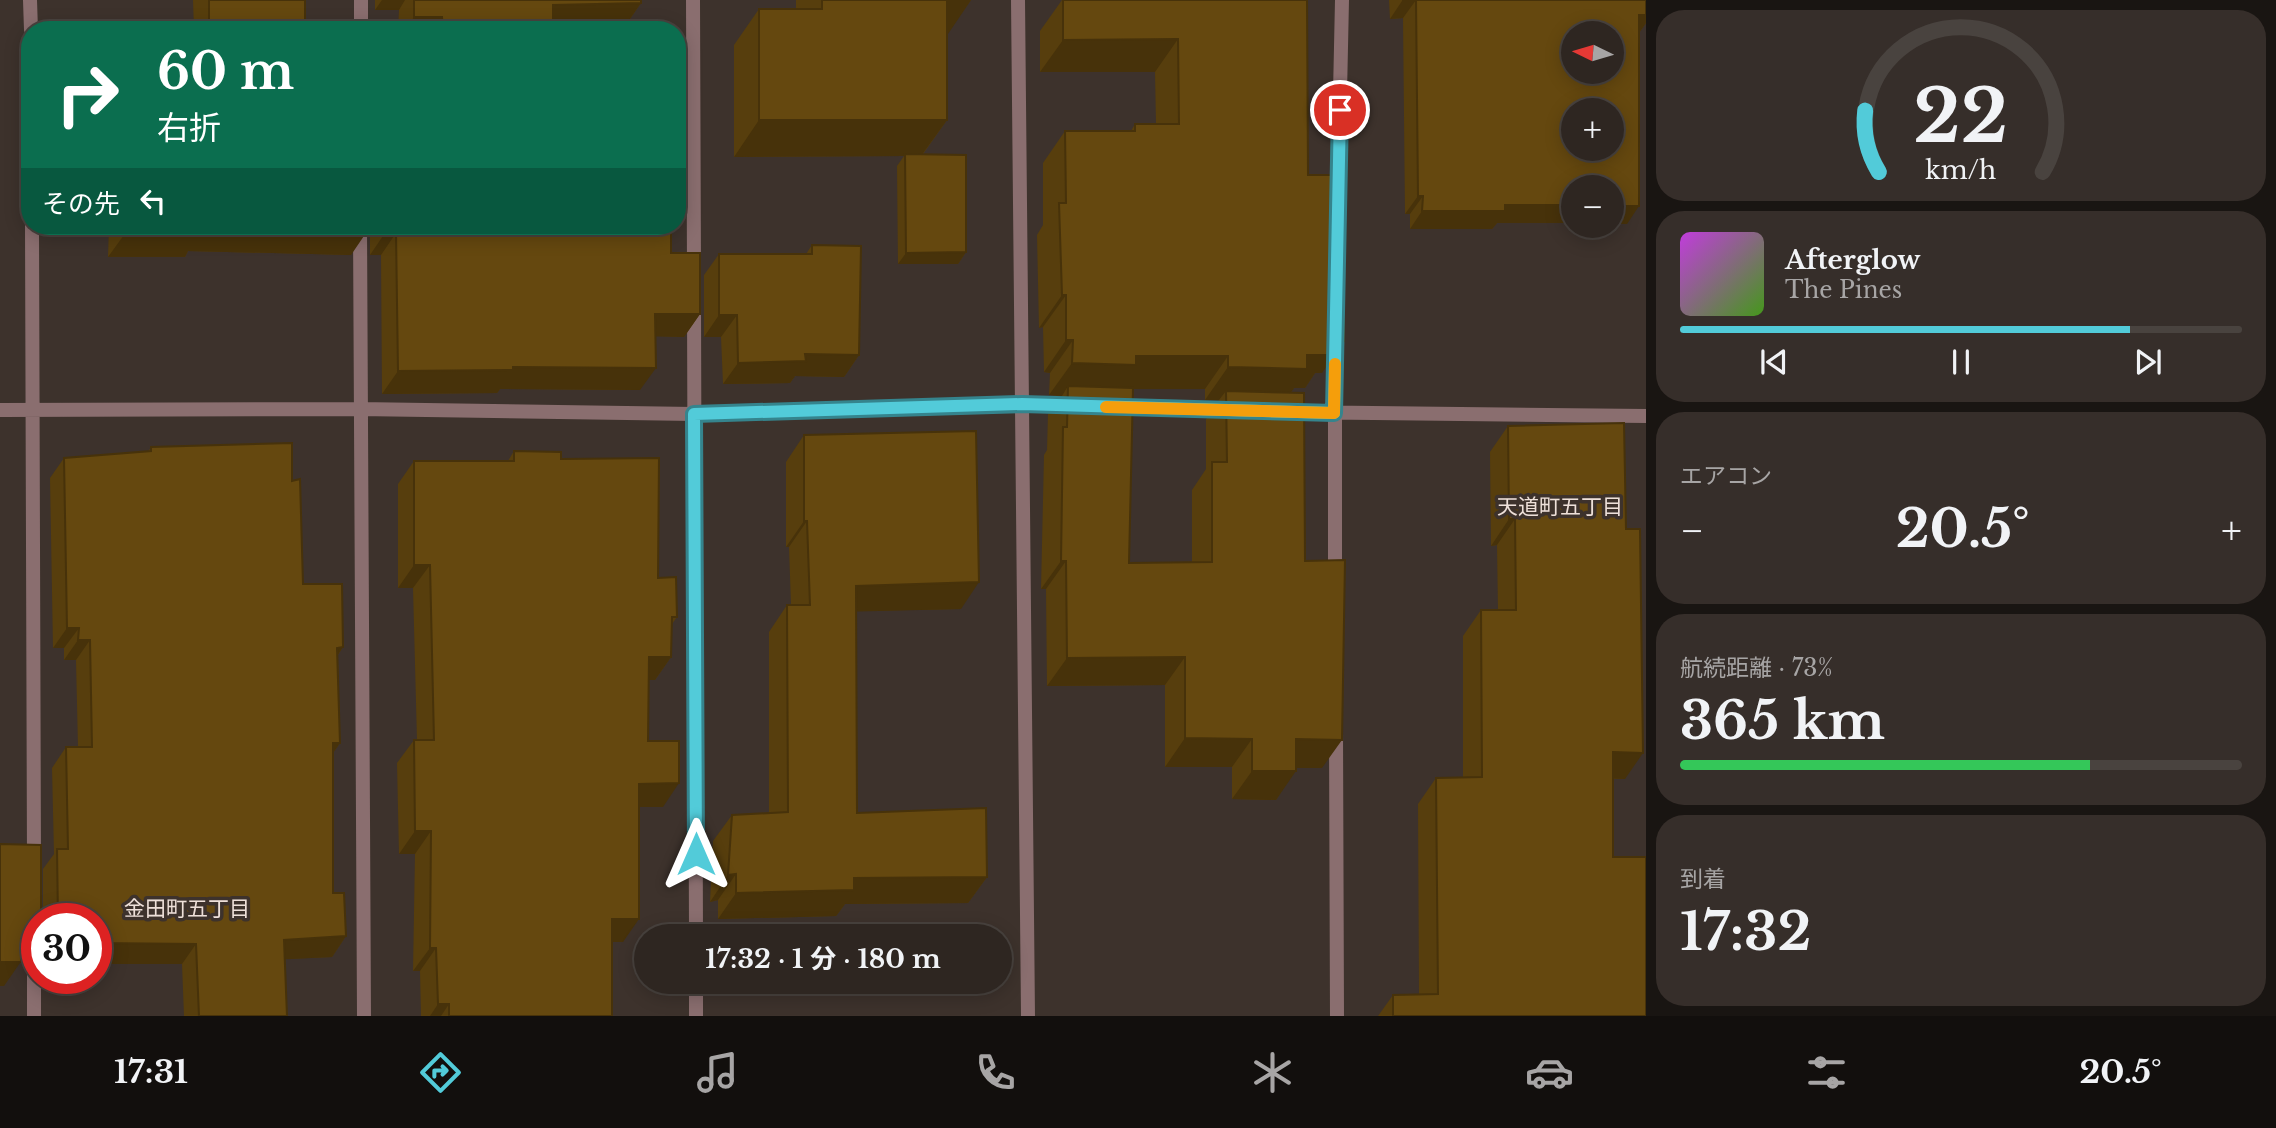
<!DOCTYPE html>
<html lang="ja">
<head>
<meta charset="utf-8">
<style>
	:root { --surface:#2e2621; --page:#362e2a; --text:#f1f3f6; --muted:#a7a5a5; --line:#49433f; --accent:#52cbd9 }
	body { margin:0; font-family:"Libre Baskerville","Noto Sans JP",serif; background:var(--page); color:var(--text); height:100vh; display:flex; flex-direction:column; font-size:26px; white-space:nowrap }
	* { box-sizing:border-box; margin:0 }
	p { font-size:23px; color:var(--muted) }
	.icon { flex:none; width:38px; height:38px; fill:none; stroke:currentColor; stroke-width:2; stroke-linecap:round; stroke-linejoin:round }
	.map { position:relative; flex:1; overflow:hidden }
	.panel { display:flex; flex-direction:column; gap:10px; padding:10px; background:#191512; width:630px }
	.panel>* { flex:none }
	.top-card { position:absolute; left:21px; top:21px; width:665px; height:214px; border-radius:28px; box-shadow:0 4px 18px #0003,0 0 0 2px var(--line); background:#0b6e4f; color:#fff; overflow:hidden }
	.needle { width:46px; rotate:275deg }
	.controls { position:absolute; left:1561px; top:21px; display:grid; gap:14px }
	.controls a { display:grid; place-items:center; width:63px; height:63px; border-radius:50%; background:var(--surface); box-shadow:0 4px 18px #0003,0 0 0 2px var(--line); font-size:35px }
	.speed { position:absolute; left:21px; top:903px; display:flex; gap:14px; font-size:35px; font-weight:700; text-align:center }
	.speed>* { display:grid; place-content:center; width:91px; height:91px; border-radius:50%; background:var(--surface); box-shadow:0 4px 18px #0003,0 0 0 2px var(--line); line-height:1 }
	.speed .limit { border:10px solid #d22; background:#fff; color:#111 }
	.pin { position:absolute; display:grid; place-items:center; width:60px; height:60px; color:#fff; margin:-30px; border:4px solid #fff; border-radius:50%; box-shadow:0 2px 7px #0007 }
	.me { position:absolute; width:77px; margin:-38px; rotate:0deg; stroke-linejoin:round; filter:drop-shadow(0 0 5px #0008) }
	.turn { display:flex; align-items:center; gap:24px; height:147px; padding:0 21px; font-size:32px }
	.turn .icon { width:91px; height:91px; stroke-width:2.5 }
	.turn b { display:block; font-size:49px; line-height:60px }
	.then { display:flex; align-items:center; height:66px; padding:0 21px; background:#0003; gap:14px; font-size:26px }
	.big { font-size:52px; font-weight:700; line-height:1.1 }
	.panel .card { flex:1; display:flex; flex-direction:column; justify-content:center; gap:10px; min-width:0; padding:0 24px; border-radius:28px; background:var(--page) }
	.panel .dial { align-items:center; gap:0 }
	.dial svg { height:182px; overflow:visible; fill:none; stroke:var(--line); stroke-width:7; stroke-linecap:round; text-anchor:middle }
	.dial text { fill:var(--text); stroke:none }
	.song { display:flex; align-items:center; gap:21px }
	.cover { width:84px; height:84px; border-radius:10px; background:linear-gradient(135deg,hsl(290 70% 55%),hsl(100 70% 35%)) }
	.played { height:7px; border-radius:4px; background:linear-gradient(90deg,var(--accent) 80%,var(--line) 80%) }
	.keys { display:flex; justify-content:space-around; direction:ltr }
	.heat { display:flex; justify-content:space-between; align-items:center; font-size:38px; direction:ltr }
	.charge { height:10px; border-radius:5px; background:linear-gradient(90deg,#34c759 73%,var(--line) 0) }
	.trip { position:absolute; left:634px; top:924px; width:378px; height:70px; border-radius:35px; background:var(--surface); box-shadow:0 4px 18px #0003,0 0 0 2px var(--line); font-weight:700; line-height:70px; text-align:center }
	.tabs { display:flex; height:112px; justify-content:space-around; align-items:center; background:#120f0d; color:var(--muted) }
	.tabs .icon { width:49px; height:49px }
	.tabs .active { color:var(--accent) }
	.tabs b { font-size:32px; color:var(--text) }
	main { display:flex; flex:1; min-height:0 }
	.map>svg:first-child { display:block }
</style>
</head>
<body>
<main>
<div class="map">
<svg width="1646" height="1016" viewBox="0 0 1646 1016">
	<rect width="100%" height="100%" fill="#3d322c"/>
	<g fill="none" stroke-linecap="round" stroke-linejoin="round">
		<path stroke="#8a6e6f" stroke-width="14" d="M 30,0 L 31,30
			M 693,0 L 694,270
			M 1018,0 L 1028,1016
			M 361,30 L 361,0
			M 32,226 L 34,864
			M 360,226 L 364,1016
			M 1337,234 L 1342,0
			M 694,304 L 696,936
			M 1114,407 L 1230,410
			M 0,410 L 359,409 L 694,414 L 1022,404 L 1073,406
			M 1286,412 L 1646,416
			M 1335,577 L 1335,335
			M 1336,730 L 1337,1016
			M 34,930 L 34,1016
			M 696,982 L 696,1016"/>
	</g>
	<path fill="#573e0d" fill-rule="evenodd" d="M 193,0 L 305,0 L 305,30 L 194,30 Z
		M 375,0 L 641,0 L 641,3 L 625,26 L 553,27 L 553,30 L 398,30 L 399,10 L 375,10 Z
		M 796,0 L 971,0 L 947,34 L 947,120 L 923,154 L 966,252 L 958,264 L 898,264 L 897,166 L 904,156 L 734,157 L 734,45 L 759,9 L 796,9 Z
		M 1062,0 L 1307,0 L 1308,175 L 1322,373 L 1315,373 L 1305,388 L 1294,388 L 1291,392 L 1322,768 L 1296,768 L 1276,800 L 1232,799 L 1232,767 L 1165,767 L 1165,685 L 1047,686 L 1046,589 L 1041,589 L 1044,455 L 1047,450 L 1048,414 L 1062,396 L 1049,395 L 1050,373 L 1044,372 L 1043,327 L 1039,328 L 1037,235 L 1043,225 L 1043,163 L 1065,131 L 1131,131 L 1135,124 L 1156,124 L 1155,72 L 1040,72 L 1040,31 ZM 1133,389 L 1205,389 L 1205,400 L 1219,400 L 1206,419 L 1206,469 L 1192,490 L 1192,562 L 1129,563 Z
		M 1389,0 L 1646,0 L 1646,23 L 1639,33 L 1627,224 L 1573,187 L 1573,223 L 1497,223 L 1492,229 L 1410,229 L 1410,214 L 1405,214 L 1403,18 L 1390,19 Z
		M 109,226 L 366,226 L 351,255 L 188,251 L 185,257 L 108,257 Z
		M 370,226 L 671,226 L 671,253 L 700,314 L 684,337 L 655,336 L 640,390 L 500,389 L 497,393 L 382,394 L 381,255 L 370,255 Z
		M 812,245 L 859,355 L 844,377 L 795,376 L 790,383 L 723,384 L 721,337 L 704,337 L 704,275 L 719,254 L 806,254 Z
		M 1508,426 L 1625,779 L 1613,779 L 1613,857 L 1646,1016 L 1378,1016 L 1393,995 L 1419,995 L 1418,804 L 1436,778 L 1463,778 L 1463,636 L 1481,610 L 1498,610 L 1497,545 L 1491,546 L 1490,452 Z
		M 804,435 L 961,609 L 856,611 L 857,813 L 987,877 L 968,903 L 845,904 L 836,916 L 718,919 L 718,900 L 710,902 L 713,841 L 732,815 L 769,813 L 769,632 L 787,605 L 791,605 L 789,547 L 786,547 L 786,462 Z
		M 151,447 L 292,481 L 303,584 L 343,647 L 338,655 L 340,743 L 333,753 L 333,893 L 346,936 L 332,957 L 284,959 L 287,1016 L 184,1016 L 182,964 L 96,919 L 43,919 L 43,869 L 54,854 L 52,768 L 66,747 L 78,747 L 76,660 L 64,660 L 64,648 L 53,648 L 50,478 L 64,458 L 148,452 Z
		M 514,451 L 561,459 L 658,578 L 677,617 L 672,624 L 671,657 L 655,680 L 649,680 L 648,741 L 663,807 L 639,807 L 623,942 L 612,942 L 612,1016 L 421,1016 L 420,971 L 413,971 L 415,854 L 399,854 L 397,763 L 414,740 L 417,740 L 413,588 L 398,588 L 398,484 L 414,461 L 508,461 Z"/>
	<path fill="#47320a" d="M 382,0 L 405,0 L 399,10 L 375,10 Z
		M 945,0 L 971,0 L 948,34 L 921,34 Z
		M 1416,0 L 1403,18 L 1390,19 L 1402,1 Z
		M 641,3 L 625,26 L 537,27 L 553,5 Z
		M 1639,15 L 1646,15 L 1646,23 L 1639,33 Z
		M 414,17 L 442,17 L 433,30 L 405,30 Z
		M 1178,39 L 1155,72 L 1040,72 L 1063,40 Z
		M 759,120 L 947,120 L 921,156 L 905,154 L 904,156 L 734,157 Z
		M 1418,196 L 1423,196 L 1410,214 L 1405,214 Z
		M 1505,205 L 1573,205 L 1573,223 L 1497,223 L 1492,229 L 1410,229 L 1422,211 Z
		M 1612,206 L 1639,206 L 1627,224 L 1612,224 Z
		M 201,229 L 366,233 L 351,255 L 188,251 L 185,257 L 108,257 L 124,235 Z
		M 385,233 L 396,233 L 381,255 L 370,255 Z
		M 966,252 L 958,264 L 898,264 L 906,253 Z
		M 1062,295 L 1066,295 L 1043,327 L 1039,328 Z
		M 655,314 L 700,314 L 684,337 L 640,336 Z
		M 719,315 L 737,315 L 721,337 L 704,337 Z
		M 1066,340 L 1073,340 L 1050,373 L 1044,372 Z
		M 1328,341 L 1344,341 L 1322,373 L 1315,373 L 1305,388 L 1294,388 L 1284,402 L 1226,391 L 1219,400 L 1205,400 L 1228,367 Z
		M 805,354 L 859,355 L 844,377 L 795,376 L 790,383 L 723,384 L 738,363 Z
		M 1136,356 L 1228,356 L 1205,389 L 1119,389 L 1068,386 L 1062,396 L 1049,395 L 1072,363 Z
		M 513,367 L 656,368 L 640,390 L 500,389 L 497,393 L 382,394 L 398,371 Z
		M 1509,519 L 1515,519 L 1497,545 L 1491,546 Z
		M 804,521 L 807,521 L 789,547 L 786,547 Z
		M 1061,561 L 1066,561 L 1046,589 L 1041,589 Z
		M 414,565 L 430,565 L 413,588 L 398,588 Z
		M 979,582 L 961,609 L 837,612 L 856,586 Z
		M 67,628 L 79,628 L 64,648 L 53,648 Z
		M 78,640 L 90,640 L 76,660 L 64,660 Z
		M 343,647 L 329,668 L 337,648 Z
		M 649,657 L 671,657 L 655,680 L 633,680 Z
		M 1185,657 L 1165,685 L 1047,686 L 1067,658 Z
		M 1185,738 L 1252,739 L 1232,767 L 1165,767 Z
		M 1296,739 L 1342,740 L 1322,768 L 1276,768 Z
		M 333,743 L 340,743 L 326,763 Z
		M 1613,752 L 1643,753 L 1625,779 L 1595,778 Z
		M 1252,771 L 1296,771 L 1276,800 L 1232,799 Z
		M 679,783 L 663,807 L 623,807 L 639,784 Z
		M 415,831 L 431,831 L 415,854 L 399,854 Z
		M 736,874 L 718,900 L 710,902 L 728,875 Z
		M 987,877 L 968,903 L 845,904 L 836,916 L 718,919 L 736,893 L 854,878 Z
		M 612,919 L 639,919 L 623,942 L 596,942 Z
		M 346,936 L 332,957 L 270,960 L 284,940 Z
		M 21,939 L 37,939 L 37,945 L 24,963 L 20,963 L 4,986 L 0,986 L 0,962 Z
		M 96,943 L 196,944 L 182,964 L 96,964 Z
		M 430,948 L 436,948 L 420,971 L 413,971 Z
		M 438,1004 L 449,1004 L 441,1016 L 430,1016 Z"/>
	<path fill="#65480f" stroke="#47320a" stroke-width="2" fill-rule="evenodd" d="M 209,0 L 305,0 L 305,30 L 209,30 Z
		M 414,0 L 641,0 L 641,3 L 553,5 L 553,30 L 443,30 L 442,17 L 414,17 Z
		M 822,0 L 947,0 L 947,120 L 759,120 L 759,9 L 822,9 Z
		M 1063,0 L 1307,0 L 1308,175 L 1338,175 L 1337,283 L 1344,283 L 1344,341 L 1328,341 L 1328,355 L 1307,355 L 1307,369 L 1228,367 L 1228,356 L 1136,356 L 1136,365 L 1072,363 L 1073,340 L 1066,340 L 1066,295 L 1062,295 L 1059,203 L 1066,203 L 1065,131 L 1135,131 L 1135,124 L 1179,124 L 1178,39 L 1063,40 Z
		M 1402,0 L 1646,0 L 1646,15 L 1639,15 L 1639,206 L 1612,206 L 1612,187 L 1573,187 L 1573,205 L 1505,205 L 1505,211 L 1422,211 L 1423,196 L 1418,196 L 1416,0 ZM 1573,33 L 1612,33 L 1612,72 L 1573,72 ZM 1573,110 L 1612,110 L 1612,149 L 1573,149 Z
		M 905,154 L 966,155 L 966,252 L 906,253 Z
		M 124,226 L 366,226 L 366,233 L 201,229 L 201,234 L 124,235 Z
		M 385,226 L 671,226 L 671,253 L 700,253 L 700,314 L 655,314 L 656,368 L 513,367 L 513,370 L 398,371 L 396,233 L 385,233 Z
		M 812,245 L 861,246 L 859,355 L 805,354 L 806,361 L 738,363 L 737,315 L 719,315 L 719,254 L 812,254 Z
		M 1068,386 L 1133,388 L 1129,563 L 1212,562 L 1212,462 L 1227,462 L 1226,391 L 1304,393 L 1305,561 L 1345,560 L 1342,740 L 1296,739 L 1296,771 L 1252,771 L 1252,739 L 1185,738 L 1185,657 L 1067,658 L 1066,561 L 1061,561 L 1063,427 L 1067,427 Z
		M 1624,423 L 1626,529 L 1640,529 L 1643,753 L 1613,752 L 1613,857 L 1646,857 L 1646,1016 L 1393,1016 L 1393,995 L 1438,994 L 1436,778 L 1482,777 L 1481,610 L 1516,610 L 1515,519 L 1509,519 L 1508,426 Z
		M 976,431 L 979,582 L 856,586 L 857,813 L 986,808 L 987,877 L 854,878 L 854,890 L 736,893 L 736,874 L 728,875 L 732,815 L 788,812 L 787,605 L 810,605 L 807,521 L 804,521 L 804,435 Z
		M 292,443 L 292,481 L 300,479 L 303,584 L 342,584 L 343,647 L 337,648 L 340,743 L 333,743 L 333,893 L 344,893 L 346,936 L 284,940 L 287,1016 L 199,1016 L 196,944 L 96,943 L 96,919 L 58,919 L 57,849 L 68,849 L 66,747 L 92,747 L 90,640 L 78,640 L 79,628 L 67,628 L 64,458 L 151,451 L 151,447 Z
		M 514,451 L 561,452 L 561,459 L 659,458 L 658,578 L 676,577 L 677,617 L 672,617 L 671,657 L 649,657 L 648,741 L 679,741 L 679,783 L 639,784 L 639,919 L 612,919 L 612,1016 L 449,1016 L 449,1004 L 438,1004 L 436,948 L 430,948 L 431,831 L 415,831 L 414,740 L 434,740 L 430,565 L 414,565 L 414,461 L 514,461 Z
		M 0,844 L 41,845 L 41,919 L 37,919 L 37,939 L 21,939 L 21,962 L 0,962 Z"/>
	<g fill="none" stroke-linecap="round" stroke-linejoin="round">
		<g stroke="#35848d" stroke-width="18">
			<path id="route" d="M 696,854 L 694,414 L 1022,404 L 1334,413 L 1340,110"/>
		</g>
		<use href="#route" stroke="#52cbd9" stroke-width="12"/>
		<path stroke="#f59e0b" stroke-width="12" d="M 1106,407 L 1334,413 L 1335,364"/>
	</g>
	<g text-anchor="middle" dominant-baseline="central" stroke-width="7" stroke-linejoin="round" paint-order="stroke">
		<g font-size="21" fill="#eee0d9" stroke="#3d322c">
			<text x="1560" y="507">天道町五丁目</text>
			<text x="187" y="909">金田町五丁目</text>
		</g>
	</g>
</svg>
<div class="controls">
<a><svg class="needle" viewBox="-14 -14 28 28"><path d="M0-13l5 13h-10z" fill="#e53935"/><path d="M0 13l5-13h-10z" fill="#a7a5a5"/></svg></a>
<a>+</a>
<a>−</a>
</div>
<div class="speed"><div class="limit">30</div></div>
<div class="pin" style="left:1340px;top:110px;background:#d93025"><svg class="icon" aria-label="arrive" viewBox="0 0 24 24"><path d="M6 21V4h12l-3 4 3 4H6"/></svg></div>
<svg class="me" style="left:696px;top:854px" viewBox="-20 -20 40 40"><path d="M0-17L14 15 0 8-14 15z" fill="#52cbd9" stroke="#fff" stroke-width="4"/></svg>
<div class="trip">17:32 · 1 分 · 180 m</div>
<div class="top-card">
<div class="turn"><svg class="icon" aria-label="right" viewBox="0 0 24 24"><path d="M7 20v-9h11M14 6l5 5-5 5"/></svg><div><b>60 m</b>右折</div></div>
<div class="then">その先<svg class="icon" aria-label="left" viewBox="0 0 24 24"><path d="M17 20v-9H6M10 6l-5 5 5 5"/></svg></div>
</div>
</div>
<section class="panel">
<div class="card dial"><svg viewBox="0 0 100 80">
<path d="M14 69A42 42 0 1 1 86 69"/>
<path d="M14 69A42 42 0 0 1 8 42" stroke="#52cbd9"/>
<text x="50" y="56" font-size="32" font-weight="700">22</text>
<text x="50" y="72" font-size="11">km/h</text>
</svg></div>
<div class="card">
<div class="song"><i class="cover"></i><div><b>Afterglow</b><p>The Pines</p></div></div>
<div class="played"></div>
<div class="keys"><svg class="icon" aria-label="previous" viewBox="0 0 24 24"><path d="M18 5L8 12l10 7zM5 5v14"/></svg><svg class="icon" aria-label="pause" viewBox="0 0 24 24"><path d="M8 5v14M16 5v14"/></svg><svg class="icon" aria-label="next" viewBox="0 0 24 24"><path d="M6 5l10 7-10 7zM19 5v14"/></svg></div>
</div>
<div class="card"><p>エアコン</p>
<div class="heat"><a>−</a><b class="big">20.5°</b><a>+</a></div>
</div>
<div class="card"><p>航続距離 · 73%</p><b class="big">365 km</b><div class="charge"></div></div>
<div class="card"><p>到着</p><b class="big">17:32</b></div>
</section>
</main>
<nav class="tabs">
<b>17:31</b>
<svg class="icon active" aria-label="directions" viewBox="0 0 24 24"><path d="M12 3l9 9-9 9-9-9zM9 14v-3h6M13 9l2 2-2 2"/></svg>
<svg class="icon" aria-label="music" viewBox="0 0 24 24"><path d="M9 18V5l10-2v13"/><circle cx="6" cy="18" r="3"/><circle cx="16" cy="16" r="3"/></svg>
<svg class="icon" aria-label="phone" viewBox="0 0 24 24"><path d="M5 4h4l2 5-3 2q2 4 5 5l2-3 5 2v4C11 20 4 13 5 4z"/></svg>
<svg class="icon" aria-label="climate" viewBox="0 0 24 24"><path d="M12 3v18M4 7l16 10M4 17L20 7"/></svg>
<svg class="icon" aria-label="car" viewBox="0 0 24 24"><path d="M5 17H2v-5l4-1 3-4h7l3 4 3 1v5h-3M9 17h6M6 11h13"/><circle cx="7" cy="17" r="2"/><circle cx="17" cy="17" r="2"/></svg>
<svg class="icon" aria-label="filters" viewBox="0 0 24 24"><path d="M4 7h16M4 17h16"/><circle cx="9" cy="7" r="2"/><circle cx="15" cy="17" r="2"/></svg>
<b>20.5°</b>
</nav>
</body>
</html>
